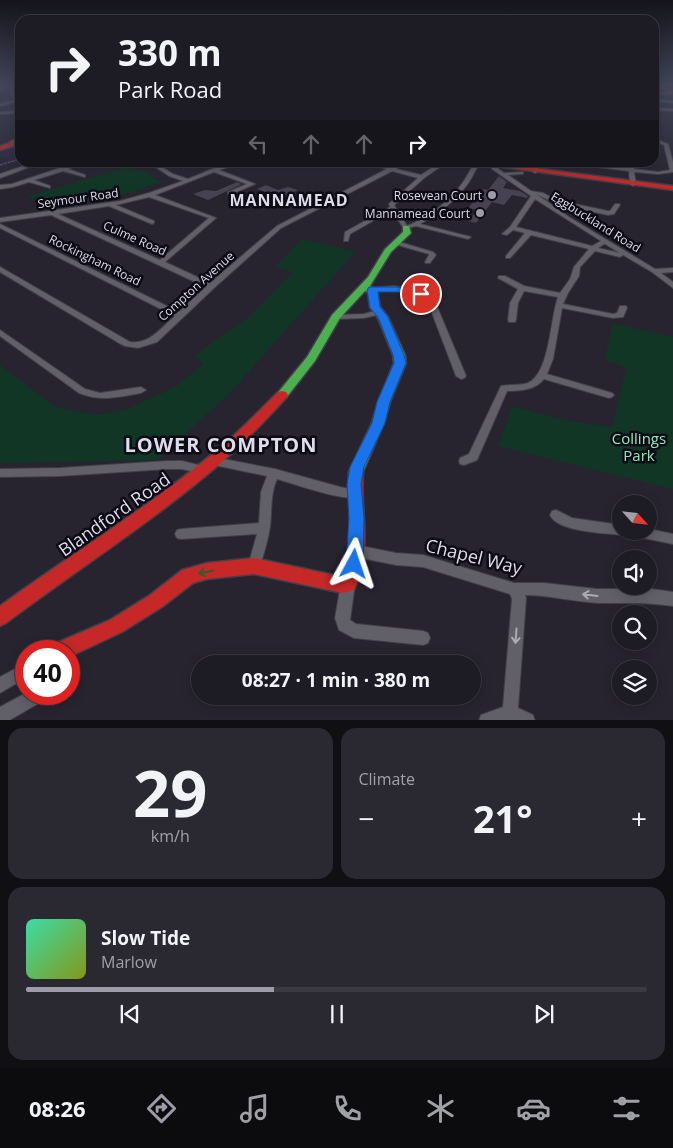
<!DOCTYPE html>
<html lang="en">
<head>
<meta charset="utf-8">
<style>
	:root { --surface:#1d1b24; --page:#2a2831; --text:#f1f3f6; --muted:#a0a1a6; --line:#3b3941; --accent:#9f9caa }
	body { margin:0; font-family:"Open Sans",sans-serif; background:var(--page); color:var(--text); height:100vh; display:flex; flex-direction:column; font-size:19px; white-space:nowrap }
	* { box-sizing:border-box; margin:0 }
	p { font-size:16px; color:var(--muted) }
	.icon { flex:none; width:28px; height:28px; fill:none; stroke:currentColor; stroke-width:2; stroke-linecap:round; stroke-linejoin:round }
	.map { position:relative; height:720px; overflow:hidden }
	.panel { display:flex; flex-direction:column; gap:8px; padding:8px; background:#100f14; flex:1 }
	.panel>* { flex:none }
	.hud { position:absolute; left:15px; top:15px; width:644px; height:152px; border-radius:15px; box-shadow:0 2px 12px #0003,0 0 0 1px var(--line); background:#1d1b24; color:var(--text); overflow:hidden }
	.needle { width:32px; rotate:117deg }
	.buttons { position:absolute; left:612px; top:495px; display:grid; gap:10px }
	.buttons a { display:grid; place-items:center; width:45px; height:45px; border-radius:50%; background:var(--surface); box-shadow:0 2px 12px #0003,0 0 0 1px var(--line); font-size:25px }
	.speed { position:absolute; left:15px; top:640px; display:flex; gap:10px; font-size:25px; font-weight:700; text-align:center }
	.speed>* { display:grid; place-content:center; width:65px; height:65px; border-radius:50%; background:var(--surface); box-shadow:0 2px 12px #0003,0 0 0 1px var(--line); line-height:1 }
	.speed .limit { border:8px solid #d22; background:#fff; color:#111 }
	.pin { position:absolute; display:grid; place-items:center; width:42px; height:42px; color:#fff; margin:-21px; border:2px solid #fff; border-radius:50%; box-shadow:0 1px 5px #0007 }
	.me { position:absolute; width:55px; margin:-28px; rotate:5deg; stroke-linejoin:round; filter:drop-shadow(0 0 4px #0008) }
	.turn { display:flex; align-items:center; gap:18px; height:105px; padding:0 20px; font-size:22px }
	.turn .icon { width:65px; height:65px; stroke-width:2.5 }
	.turn b { display:block; font-size:35px; line-height:42px }
	.lanes { display:flex; align-items:center; height:48px; padding:0 20px; background:#0003; justify-content:center; gap:25px; direction:ltr }
	.lanes .off { opacity:.35 }
	.big { font-size:38px; font-weight:700; line-height:1.1 }
	.panel .widget { flex:1; display:flex; flex-direction:column; justify-content:center; gap:8px; min-width:0; padding:0 18px; border-radius:15px; background:var(--page) }
	.panel .dial { align-items:center; gap:0 }
	.dial b { font-size:65px; line-height:1 }
	.song { display:flex; align-items:center; gap:15px }
	.cover { width:60px; height:60px; border-radius:8px; background:linear-gradient(135deg,hsl(160 70% 55%),hsl(70 70% 35%)) }
	.played { height:5px; border-radius:2px; background:linear-gradient(90deg,var(--accent) 40%,var(--line) 40%) }
	.keys { display:flex; justify-content:space-around; direction:ltr }
	.heat { display:flex; justify-content:space-between; align-items:center; font-size:28px; direction:ltr }
	.panel .tiles { flex:1; display:grid; gap:8px; grid-template-columns:1fr 1fr }
	.widget:last-child { grid-column:span 2 }
	.trip { position:absolute; left:191px; top:655px; width:290px; height:50px; border-radius:25px; background:var(--surface); box-shadow:0 2px 12px #0003,0 0 0 1px var(--line); font-weight:700; line-height:50px; text-align:center }
	.tab-bar { display:flex; height:80px; justify-content:space-around; align-items:center; background:#0c0b0e; color:var(--muted) }
	.tab-bar .icon { width:35px; height:35px }
	.tab-bar .active { color:var(--accent) }
	.tab-bar b { font-size:22px; color:var(--text) }
	.map>svg:first-child { display:block }
</style>
</head>
<body>
<div class="map">
<svg width="673" height="721" viewBox="0 0 673 721">
	<rect width="100%" height="100%" fill="#272430"/>
	<path fill="#2c2640" d="M 7,147 L 20,150 L 20,161 L 0,168 L 0,163 L 10,159 L 0,156 L 0,149 Z"/>
	<path fill="#113626" d="M 127,167 L 146,172 L 162,183 L 125,194 L 72,202 L 43,205 L 28,196 Z
		M 302,239 L 355,252 L 230,393 L 157,460 L 0,463 L 0,365 L 55,407 L 96,415 L 125,410 L 175,387 L 204,364 L 194,356 L 249,317 L 293,272 L 275,267 Z
		M 612,323 L 673,337 L 673,489 L 498,446 L 512,407 L 514,407 L 565,420 L 612,427 L 626,368 L 605,360 Z"/>
	<path fill="#464251" d="M 499,176 L 507,182 L 503,188 L 520,191 L 528,196 L 527,198 L 512,195 L 504,205 L 492,202 L 476,223 L 468,221 L 478,210 L 468,208 L 484,189 L 488,190 Z
		M 237,182 L 242,184 L 208,200 L 193,194 L 205,190 L 216,191 Z
		M 266,185 L 278,190 L 288,187 L 298,190 L 292,193 L 294,194 L 291,195 L 292,196 L 284,199 L 257,189 Z"/>
	<g fill="none" stroke-linecap="round" stroke-linejoin="round">
		<g stroke="#423f49" stroke-width="2">
			<path id="street" d="M 20,84 L 20,86 L 15,87 L 13,90 L 18,100 L 20,99 L 20,101 L 0,106 L 0,104 L 14,100 L 9,90 L 13,85 Z
				M 654,84 L 673,91 L 673,93 L 654,85 Z
				M 0,88 L 2,89 L 2,91 L 0,91 Z
				M 654,99 L 673,101 L 673,103 L 654,101 Z
				M 654,108 L 673,109 L 673,111 L 655,110 Z
				M 20,111 L 20,113 L 0,114 L 0,112 Z
				M 654,122 L 657,122 L 658,123 L 654,124 Z
				M 20,137 L 20,140 L 11,143 L 9,142 Z
				M 654,139 L 668,144 L 673,162 L 673,172 L 658,174 L 634,172 L 636,184 L 633,186 L 630,184 L 629,171 L 557,162 L 576,162 L 629,168 L 629,162 L 633,162 L 634,169 L 658,172 L 670,170 L 664,145 L 654,141 Z
				M 35,162 L 43,162 L 0,178 L 0,174 Z
				M 78,162 L 86,162 L 68,169 L 85,175 L 85,177 L 63,171 L 34,180 L 50,186 L 50,188 L 29,182 L 13,187 L 0,189 L 0,185 L 12,184 Z
				M 107,162 L 115,162 L 123,166 L 121,167 Z
				M 161,162 L 169,162 L 160,166 L 173,174 L 188,179 C 206,172 224,162 244,162 L 219,170 L 255,184 L 232,194 L 228,194 L 228,192 L 247,184 L 214,172 L 155,195 L 216,218 L 165,262 L 210,283 L 277,226 L 387,169 L 363,162 L 372,162 L 391,167 L 400,162 L 407,162 L 396,169 L 421,175 L 441,162 L 447,162 L 424,178 L 394,205 L 407,226 C 427,218 449,202 461,185 C 466,179 469,171 474,165 L 478,165 L 478,166 C 474,172 471,180 466,186 C 455,202 437,214 420,224 L 471,237 L 468,239 L 416,226 L 404,229 L 392,210 L 350,234 L 348,241 L 344,241 L 345,232 L 390,207 L 389,204 L 418,178 L 392,171 L 281,228 L 214,288 L 157,342 L 138,348 L 125,346 L 119,343 L 0,272 L 0,267 L 2,268 L 130,342 C 150,344 161,328 175,316 L 0,228 L 0,224 L 179,312 L 206,287 L 51,215 L 0,222 L 0,218 L 120,201 L 149,193 L 183,181 L 169,176 L 154,166 ZM 149,197 L 209,218 L 160,260 L 58,214 L 109,206 L 152,224 L 154,223 L 154,221 L 116,205 Z
				M 299,162 L 306,162 L 300,165 L 298,164 Z
				M 535,162 L 539,162 L 537,172 L 535,173 L 533,172 Z
				M 492,167 L 496,167 L 504,173 L 523,172 L 523,174 L 521,174 L 508,175 L 531,191 L 543,193 L 556,200 L 608,211 L 610,211 L 615,204 L 619,204 L 620,205 L 614,214 L 608,215 L 557,204 L 536,194 L 569,217 L 655,269 L 673,268 L 673,272 L 661,273 L 673,282 L 673,288 L 652,272 L 623,255 L 620,257 L 595,251 L 580,267 L 579,276 L 568,293 L 563,304 L 613,314 L 617,313 L 620,306 L 626,306 L 627,308 L 623,317 L 613,318 L 562,308 L 553,359 L 547,374 L 612,393 L 614,395 L 612,397 L 609,398 L 544,379 C 535,390 521,391 507,391 L 477,460 L 464,465 L 460,464 L 459,461 L 460,458 L 469,454 L 501,386 C 509,384 519,386 528,383 C 550,373 550,319 558,297 L 524,291 L 518,303 L 516,320 L 515,322 L 509,322 L 508,320 L 510,303 L 518,289 L 498,278 L 499,276 L 505,276 L 524,286 L 560,293 L 570,279 L 574,267 L 589,249 L 531,235 L 510,258 L 506,258 L 506,256 L 525,233 L 513,230 L 507,235 L 502,234 L 510,227 L 531,196 L 492,169 ZM 535,199 L 601,241 L 592,246 L 516,227 ZM 604,244 L 605,244 L 620,253 L 598,248 Z
				M 396,241 L 433,252 L 436,255 L 430,263 L 426,263 L 425,262 L 429,255 L 429,254 L 394,244 L 393,243 Z
				M 394,286 L 421,291 L 433,297 L 466,376 L 464,378 L 461,379 L 456,376 L 427,300 C 415,292 402,290 388,290 C 381,291 374,293 368,290 L 369,288 Z
				M 378,310 L 382,312 L 381,314 L 364,318 L 336,319 L 332,317 L 336,315 L 364,314 Z
				M 0,330 L 85,389 L 100,393 L 141,387 L 146,390 L 141,393 C 118,397 101,402 79,393 L 0,336 Z
				M 213,457 L 275,469 L 340,487 L 359,491 L 361,494 L 359,497 C 345,502 294,484 277,479 C 270,494 272,511 270,527 C 268,540 264,553 260,566 L 259,570 L 254,572 L 249,570 L 248,566 L 257,534 L 181,539 L 177,538 L 175,534 L 177,530 L 181,529 L 259,523 L 261,492 L 267,476 L 209,464 L 208,461 L 209,458 Z
				M 167,461 L 182,461 L 207,467 L 208,470 L 207,473 L 203,474 L 182,469 L 167,469 L 60,476 L 0,477 L 0,469 L 60,468 Z
				M 556,510 L 572,518 L 621,525 L 621,531 L 649,531 L 649,529 L 673,534 L 673,544 L 624,534 L 621,535 C 604,533 558,532 550,515 L 552,511 Z
				M 356,545 L 396,553 L 423,555 L 514,583 L 544,583 L 597,589 L 652,589 L 673,592 L 673,606 C 648,602 624,603 599,603 C 574,602 550,595 525,595 L 526,598 L 518,708 L 533,715 L 535,721 L 479,721 L 481,715 L 503,707 L 512,599 L 510,594 L 423,567 L 396,565 L 356,557 L 352,555 L 350,551 L 352,547 Z
				M 348,578 L 353,580 L 355,584 L 350,620 L 356,624 L 423,631 L 428,633 L 430,638 L 428,643 L 423,645 L 354,638 L 339,630 L 335,618 L 341,584 L 343,580 Z
				M 26,663 L 26,678 L 0,693 L 0,677 Z
				M 26,693 L 49,694 L 46,699 L 8,721 L 0,721 L 0,707 Z"/>
		</g>
		<g stroke="#423f49" stroke-width="3">
			<path id="fast" d="M 403,226 L 409,226 L 411,233 L 391,252 L 370,286 L 377,290 L 380,307 L 388,317 L 405,355 L 406,363 L 390,402 L 384,423 L 363,472 L 361,476 L 356,478 L 351,476 L 349,472 L 372,423 L 378,402 L 394,363 L 393,355 L 378,318 L 370,307 L 368,292 L 365,291 L 340,318 L 315,361 L 286,398 L 278,398 L 276,395 L 307,357 L 332,315 L 368,277 L 385,249 L 403,232 Z"/>
		</g>
		<g stroke="#423f49" stroke-width="3">
			<path id="jam" d="M 0,84 L 20,86 L 20,88 L 0,86 Z
				M 654,92 L 673,92 L 673,94 L 654,94 Z
				M 20,140 L 20,144 L 0,150 L 0,146 Z
				M 465,162 L 487,162 L 673,186 L 673,190 Z
				M 282,391 L 286,392 L 288,395 L 286,398 C 266,420 245,442 222,462 C 154,521 78,569 6,623 L 0,626 L 0,606 C 70,555 144,510 211,455 C 235,436 256,414 278,392 Z
				M 356,466 L 361,468 L 363,472 C 360,516 373,548 354,590 L 343,593 L 254,574 L 207,579 L 193,583 L 162,607 L 122,632 L 69,657 L 69,651 L 52,651 L 54,644 L 110,620 L 150,595 L 182,570 L 207,563 L 254,558 L 343,577 C 357,548 346,504 349,472 L 351,468 Z"/>
		</g>
		<use href="#street" fill="#615f68" fill-rule="evenodd"/>
		<use href="#fast" fill="#4caf50" fill-rule="evenodd"/>
		<use href="#jam" fill="#c62828" fill-rule="evenodd"/>
		<path stroke="#5e5b66" stroke-width="1" stroke-dasharray="3 1" stroke-linecap="butt" d="M 0,165 L 20,159"/>
	</g>
	<defs><path id="oneway-shaft" d="M-6 0H5M1.5-3L5.5 0L1.5 3" fill="none" stroke-width="1.6" stroke-linecap="round" stroke-linejoin="round" transform="scale(1.25)"/></defs>
	<use stroke="#2c5d32" href="#oneway-shaft" transform="translate(206 572) rotate(169)"/>
	<g stroke="#adaab7">
		<use href="#oneway-shaft" transform="translate(590 595) rotate(-173)"/>
		<use href="#oneway-shaft" transform="translate(516 636) rotate(94)"/>
	</g>
	<linearGradient id="sky" x2="0" y2="1"><stop stop-color="#15141a"/><stop offset="0.46" stop-color="#414559"/><stop offset="1" stop-color="#414559" stop-opacity="0"/></linearGradient>
	<rect width="673" height="184" fill="url(#sky)"/>
	<path fill="#1a73e8" stroke="#114b97" d="M 369,287 L 398,287 L 424,292 L 425,294 L 421,297 L 398,292 L 378,292 L 380,307 L 388,317 L 404,355 L 406,363 L 390,402 L 385,423 L 364,467 L 361,484 L 364,518 L 363,564 L 360,570 L 354,572 L 348,570 L 346,564 L 349,518 L 347,484 L 350,467 L 372,423 L 377,402 L 394,363 L 393,355 L 378,317 L 370,308 L 367,290 Z"/>
	<g fill="#9f9caa" stroke="#0d0b15" stroke-width="2">
		<circle cx="492" cy="195" r="5"/>
		<circle cx="480" cy="213" r="5"/>
	</g>
	<g text-anchor="middle" dominant-baseline="central" stroke-width="5" stroke-linejoin="round" paint-order="stroke">
		<g font-size="12" fill="#dfdceb" stroke="#0d0b15" text-anchor="end">
			<text x="482" y="195">Rosevean Court</text>
			<text x="470" y="213">Mannamead Court</text>
		</g>
		<g font-size="12" fill="#dfdceb" stroke="#0d0b15">
			<text transform="translate(78 198) rotate(-8)">Seymour Road</text>
			<text transform="translate(596 222) rotate(32)">Eggbuckland Road</text>
			<text transform="translate(135 238) rotate(24)">Culme Road</text>
			<text transform="translate(95 260) rotate(26)">Rockingham Road</text>
			<text transform="translate(196 286) rotate(-42)">Compton Avenue</text>
		</g>
		<g font-size="15" fill="#93e8ba" stroke="#0d0b15">
			<text x="639" y="438">Collings<tspan x="639" dy="17">Park</tspan></text>
		</g>
		<g font-size="16" font-weight="bold" letter-spacing="1" fill="#dfdceb" stroke="#0d0b15">
			<text x="289" y="200">MANNAMEAD</text>
		</g>
		<g font-size="18" fill="#dfdceb" stroke="#0d0b15">
			<text transform="translate(114 514) rotate(-35)">Blandford Road</text>
			<text transform="translate(474 556) rotate(14)">Chapel Way</text>
		</g>
		<g font-size="20" font-weight="bold" letter-spacing="1" fill="#dfdceb" stroke="#0d0b15">
			<text x="221" y="444">LOWER COMPTON</text>
		</g>
	</g>
</svg>
<div class="buttons">
<a><svg class="needle" viewBox="-14 -14 28 28"><path d="M0-13l5 13h-10z" fill="#e53935"/><path d="M0 13l5-13h-10z" fill="#a0a1a6"/></svg></a>
<a><svg class="icon" aria-label="sound" viewBox="0 0 24 24"><path d="M4 9h4l5-4v14l-5-4H4zM17 9q2 3 0 6"/></svg></a>
<a><svg class="icon" aria-label="search" viewBox="0 0 24 24"><circle cx="10" cy="10" r="6"/><path d="M15 15l6 6"/></svg></a>
<a><svg class="icon" aria-label="layers" viewBox="0 0 24 24"><path d="M12 4l9 5-9 5-9-5zM3 14l9 5 9-5"/></svg></a>
</div>
<div class="speed"><div class="limit">40</div></div>
<div class="pin" style="left:421px;top:294px;background:#d93025"><svg class="icon" aria-label="arrive" viewBox="0 0 24 24"><path d="M6 21V4h12l-3 4 3 4H6"/></svg></div>
<svg class="me" style="left:354px;top:564px" viewBox="-20 -20 40 40"><path d="M0-17L14 15 0 8-14 15z" fill="#1a73e8" stroke="#fff" stroke-width="4"/></svg>
<div class="trip">08:27 · 1 min · 380 m</div>
<div class="hud">
<div class="turn"><svg class="icon" aria-label="right" viewBox="0 0 24 24"><path d="M7 20v-9h11M14 6l5 5-5 5"/></svg><div><b>330 m</b>Park Road</div></div>
<div class="lanes"><svg class="icon off" aria-label="left" viewBox="0 0 24 24"><path d="M17 20v-9H6M10 6l-5 5 5 5"/></svg><svg class="icon off" aria-label="ahead" viewBox="0 0 24 24"><path d="M12 20V5M6 11l6-6 6 6"/></svg><svg class="icon off" aria-label="ahead" viewBox="0 0 24 24"><path d="M12 20V5M6 11l6-6 6 6"/></svg><svg class="icon" aria-label="right" viewBox="0 0 24 24"><path d="M7 20v-9h11M14 6l5 5-5 5"/></svg></div>
</div>
</div>
<section class="panel">
<div class="tiles">
<div class="widget dial"><b>29</b><p>km/h</p></div>
<div class="widget"><p>Climate</p>
<div class="heat"><a>−</a><b class="big">21°</b><a>+</a></div>
</div>
<div class="widget">
<div class="song"><i class="cover"></i><div><b>Slow Tide</b><p>Marlow</p></div></div>
<div class="played"></div>
<div class="keys"><svg class="icon" aria-label="previous" viewBox="0 0 24 24"><path d="M18 5L8 12l10 7zM5 5v14"/></svg><svg class="icon" aria-label="pause" viewBox="0 0 24 24"><path d="M8 5v14M16 5v14"/></svg><svg class="icon" aria-label="next" viewBox="0 0 24 24"><path d="M6 5l10 7-10 7zM19 5v14"/></svg></div>
</div>
</div>
</section>
<nav class="tab-bar">
<b>08:26</b>
<svg class="icon active" aria-label="directions" viewBox="0 0 24 24"><path d="M12 3l9 9-9 9-9-9zM9 14v-3h6M13 9l2 2-2 2"/></svg>
<svg class="icon" aria-label="music" viewBox="0 0 24 24"><path d="M9 18V5l10-2v13"/><circle cx="6" cy="18" r="3"/><circle cx="16" cy="16" r="3"/></svg>
<svg class="icon" aria-label="phone" viewBox="0 0 24 24"><path d="M5 4h4l2 5-3 2q2 4 5 5l2-3 5 2v4C11 20 4 13 5 4z"/></svg>
<svg class="icon" aria-label="climate" viewBox="0 0 24 24"><path d="M12 3v18M4 7l16 10M4 17L20 7"/></svg>
<svg class="icon" aria-label="car" viewBox="0 0 24 24"><path d="M5 17H2v-5l4-1 3-4h7l3 4 3 1v5h-3M9 17h6M6 11h13"/><circle cx="7" cy="17" r="2"/><circle cx="17" cy="17" r="2"/></svg>
<svg class="icon" aria-label="filters" viewBox="0 0 24 24"><path d="M4 7h16M4 17h16"/><circle cx="9" cy="7" r="2"/><circle cx="15" cy="17" r="2"/></svg>
</nav>
</body>
</html>
